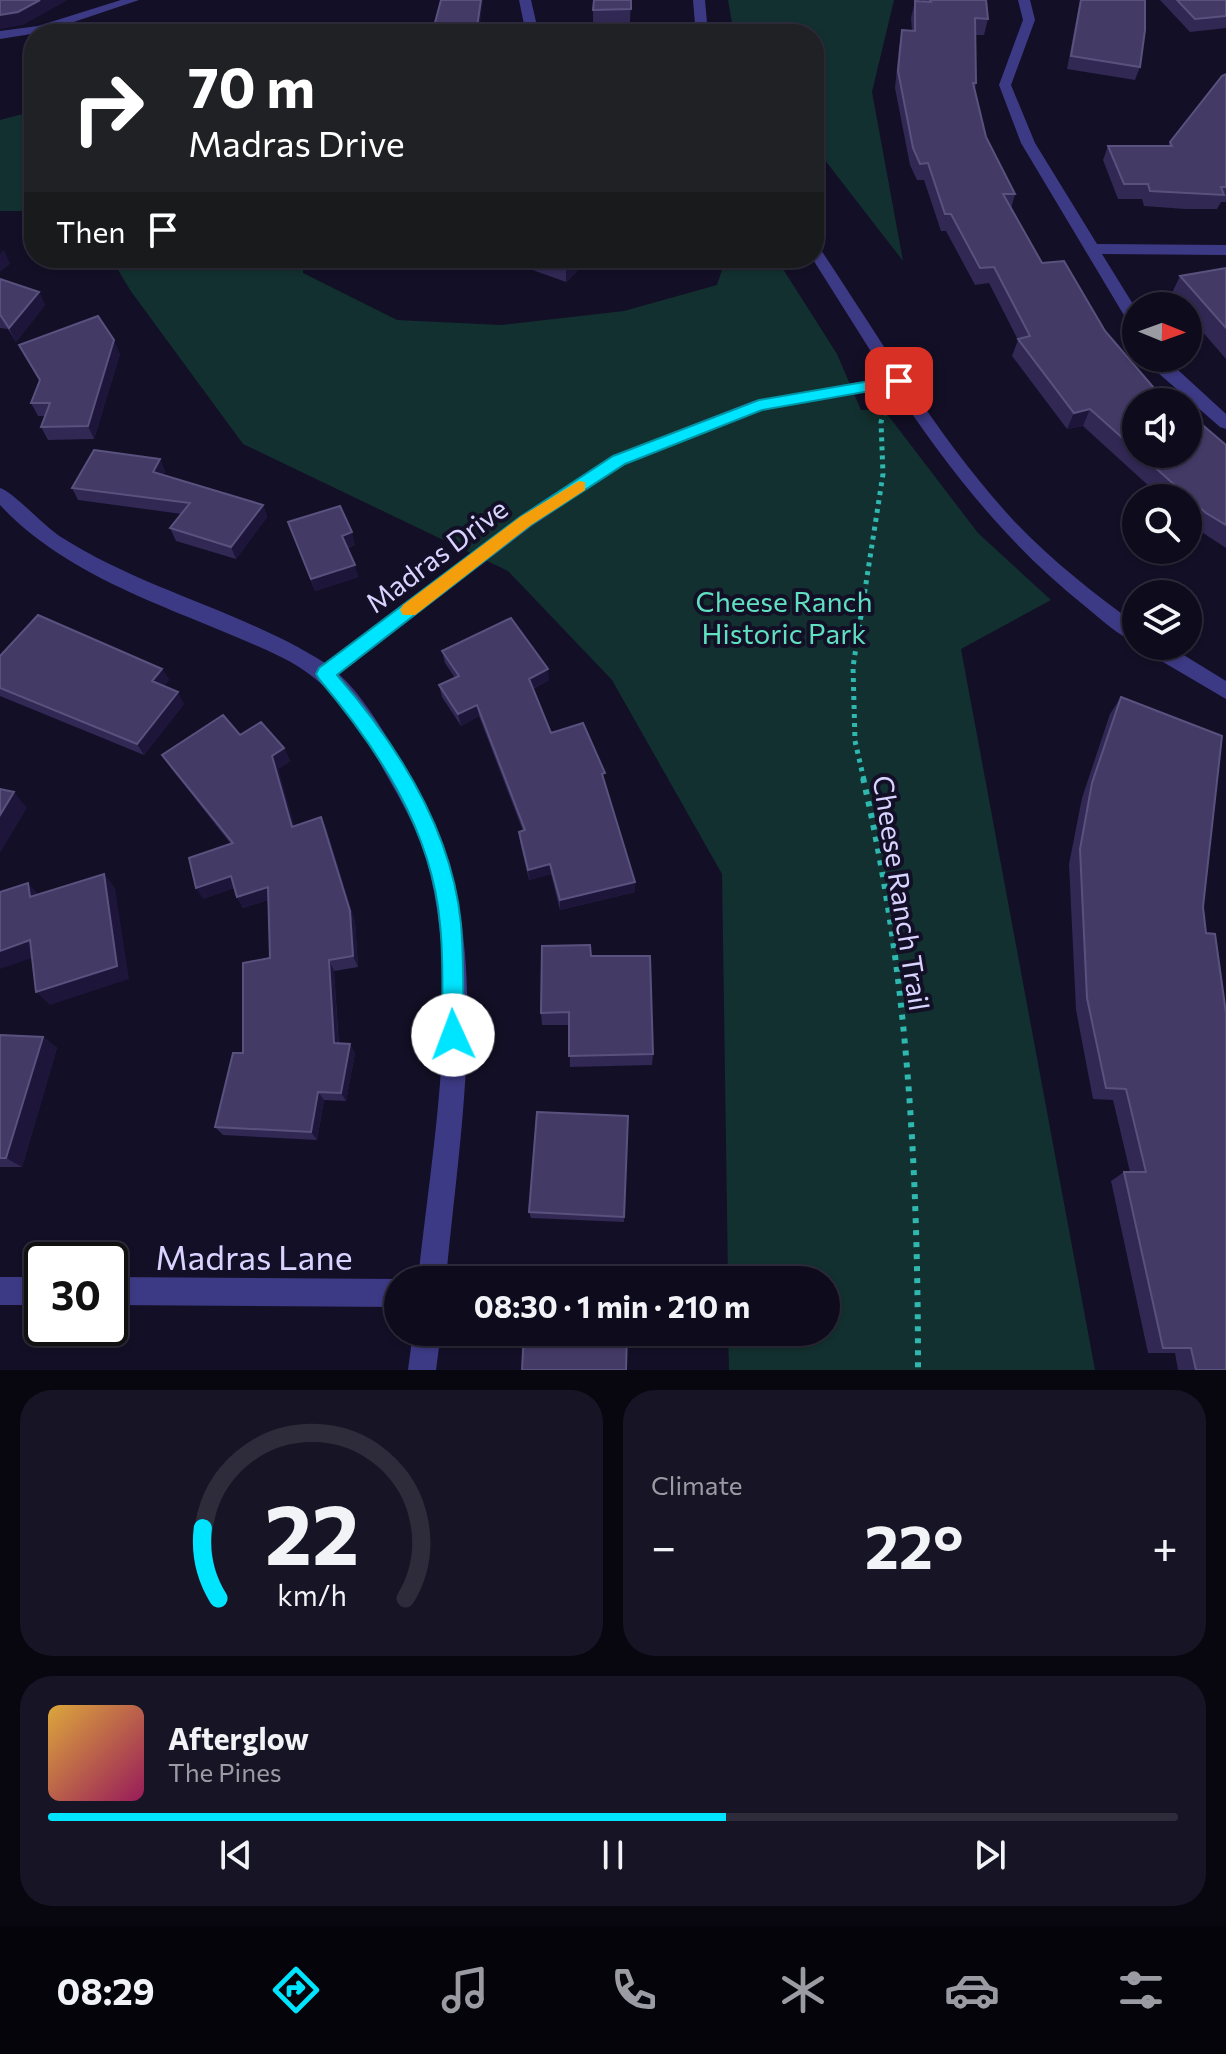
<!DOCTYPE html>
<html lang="en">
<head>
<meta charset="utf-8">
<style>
	:root { --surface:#0e0b1c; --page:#171425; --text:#f1f3f6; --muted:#9b9ba3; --line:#2e2b3b; --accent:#00e5ff }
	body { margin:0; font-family:Commissioner,sans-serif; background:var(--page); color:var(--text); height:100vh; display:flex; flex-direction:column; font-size:30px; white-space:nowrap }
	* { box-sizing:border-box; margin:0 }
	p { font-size:26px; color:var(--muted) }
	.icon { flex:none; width:44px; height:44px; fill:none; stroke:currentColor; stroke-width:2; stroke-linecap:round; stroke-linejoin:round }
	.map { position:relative; height:1370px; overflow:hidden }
	.sheet { display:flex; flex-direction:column; gap:20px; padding:20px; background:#08060f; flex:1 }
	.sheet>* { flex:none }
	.top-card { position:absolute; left:24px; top:24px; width:800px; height:244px; border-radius:32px; box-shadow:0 2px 6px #0004,0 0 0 2px var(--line); background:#202124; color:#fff; overflow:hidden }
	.needle { width:52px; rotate:91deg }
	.tools { position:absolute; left:1122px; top:292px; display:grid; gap:16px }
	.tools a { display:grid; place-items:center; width:80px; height:80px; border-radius:50%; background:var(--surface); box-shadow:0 2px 6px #0004,0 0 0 2px var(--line); font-size:40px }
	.speed { position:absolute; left:24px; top:1242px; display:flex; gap:16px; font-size:40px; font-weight:700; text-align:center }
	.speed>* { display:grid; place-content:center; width:104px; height:104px; border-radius:50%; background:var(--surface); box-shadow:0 2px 6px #0004,0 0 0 2px var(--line); line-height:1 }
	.speed .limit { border:4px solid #111; border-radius:12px; background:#fff; color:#111 }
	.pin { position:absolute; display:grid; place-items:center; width:68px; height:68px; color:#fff; margin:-34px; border-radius:16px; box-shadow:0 4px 12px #0006 }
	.me { position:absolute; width:88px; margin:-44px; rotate:358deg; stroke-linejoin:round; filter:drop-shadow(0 0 6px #0008) }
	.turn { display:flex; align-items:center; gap:28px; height:168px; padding:0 32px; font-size:36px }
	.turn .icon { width:104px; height:104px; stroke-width:2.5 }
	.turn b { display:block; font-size:56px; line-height:68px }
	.then { display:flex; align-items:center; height:76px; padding:0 32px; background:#0003; gap:16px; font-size:30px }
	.big { font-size:60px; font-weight:700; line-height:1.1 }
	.sheet .widget { flex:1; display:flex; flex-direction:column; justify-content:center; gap:12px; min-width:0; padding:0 28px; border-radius:32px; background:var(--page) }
	.sheet .dial { align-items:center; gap:0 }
	.dial svg { height:208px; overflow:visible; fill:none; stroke:var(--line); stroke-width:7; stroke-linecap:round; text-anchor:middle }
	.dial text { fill:var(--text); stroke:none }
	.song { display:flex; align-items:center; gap:24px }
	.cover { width:96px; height:96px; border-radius:12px; background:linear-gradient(135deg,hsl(40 70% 55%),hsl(330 70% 35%)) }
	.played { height:8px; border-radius:4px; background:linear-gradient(90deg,var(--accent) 60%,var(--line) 60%) }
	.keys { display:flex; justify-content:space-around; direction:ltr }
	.heat { display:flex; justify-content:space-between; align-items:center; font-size:44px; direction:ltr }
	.sheet .tiles { flex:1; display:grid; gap:20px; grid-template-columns:1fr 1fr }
	.widget:last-child { grid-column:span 2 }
	.trip { position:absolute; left:384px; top:1266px; width:456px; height:80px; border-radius:40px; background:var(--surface); box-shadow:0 2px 6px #0004,0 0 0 2px var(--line); font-weight:700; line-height:80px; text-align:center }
	.dock { display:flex; height:128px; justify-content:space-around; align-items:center; background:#06040b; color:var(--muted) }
	.dock .icon { width:56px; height:56px }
	.dock .current { color:var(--accent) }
	.dock b { font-size:36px; color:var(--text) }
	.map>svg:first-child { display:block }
</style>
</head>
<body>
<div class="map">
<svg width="1226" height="1370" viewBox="0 0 1226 1370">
	<rect width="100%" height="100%" fill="#130f26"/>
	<path fill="#12302f" d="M 728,0 L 894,0 L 872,92 L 903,261 L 814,146 L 814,34 L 734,34 Z
		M 34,111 L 34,211 L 0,211 L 0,120 Z
		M 111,258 L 304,258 L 303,273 L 397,320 L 501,325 L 624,311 L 717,285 L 726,258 L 776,258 L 837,354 L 861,410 L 884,410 L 978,533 L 1051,600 L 961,649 L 1095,1370 L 729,1370 L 728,1332 L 826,1332 L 826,1280 L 728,1280 L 722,874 L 612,680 L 508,571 L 243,444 L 130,290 Z"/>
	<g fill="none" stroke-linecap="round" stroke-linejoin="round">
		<path stroke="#2fb8b0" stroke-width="5" stroke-dasharray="4 5" stroke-linecap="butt" d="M 864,780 L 855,741 L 853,667 L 883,474 L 881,422 L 886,407"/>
		<path stroke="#2fb8b0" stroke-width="6" stroke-dasharray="5 7" stroke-linecap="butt" d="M 863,778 C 908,971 918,1172 918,1370"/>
		<path fill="#3d3a85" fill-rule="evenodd" d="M 121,0 L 139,0 L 44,32 L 0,39 L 0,31 L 38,26 Z
			M 519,0 L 531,0 L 537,26 L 695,24 L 693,0 L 705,0 L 708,34 L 526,34 Z
			M 1018,0 L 1030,0 L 1035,20 L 1011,85 L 1035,143 L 1097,244 L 1226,245 L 1226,255 L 1102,254 L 1136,309 L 1136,327 L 1128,322 L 1021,143 L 999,85 L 1023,20 Z
			M 814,245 L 819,247 C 882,341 937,437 1014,521 C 1051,560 1093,593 1136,624 L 1136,642 C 1118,636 1101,619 1086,607 C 1008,545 949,470 894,387 L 762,410 L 625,464 L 532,526 L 339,674 C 363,697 380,725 396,753 C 416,786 436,819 447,856 C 487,987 458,1146 446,1280 L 418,1280 C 432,1146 463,990 426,858 C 415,823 396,792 378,760 C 353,716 327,679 281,657 C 186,611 74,584 0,505 L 0,488 C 12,491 45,527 61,537 C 144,590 243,611 325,663 L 520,516 L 613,456 L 753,401 L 887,377 L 812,258 Z
			M 1149,358 L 1165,358 L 1226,414 L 1226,429 L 1220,427 L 1156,371 Z
			M 1143,646 L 1169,646 L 1226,681 L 1226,699 L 1146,652 Z
			M 0,1277 L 42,1277 L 42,1305 L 0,1305 Z
			M 110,1277 L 398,1279 L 398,1307 L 110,1305 Z
			M 413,1332 L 441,1332 L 436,1370 L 408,1370 Z"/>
	</g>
	<path fill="#312854" d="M 631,0 L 630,22 L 593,22 L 593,10 Z
		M 922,0 L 987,0 L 988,19 L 984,35 L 975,35 L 976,83 L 975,89 L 986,137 L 1015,194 L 1011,209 L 1042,263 L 1136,402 L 1136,454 L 1188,454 L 1226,445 L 1226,548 L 1197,529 L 1188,521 L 1188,498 L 1162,498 L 1083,426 L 1067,429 L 1012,356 L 1018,340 L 989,283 L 975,285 L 946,231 L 941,231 L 924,180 L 917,180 L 910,165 L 895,88 L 899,47 L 902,30 L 912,31 L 911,18 L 915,1 L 922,2 Z
		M 1080,0 L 1145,0 L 1140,67 L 1135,80 L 1067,69 Z
		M 1160,0 L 1226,0 L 1226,28 L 1190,32 Z
		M 1226,74 L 1226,202 L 1221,202 L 1217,209 L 1185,209 L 1144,206 L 1142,199 L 1118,199 L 1103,160 L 1108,146 L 1168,146 L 1170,142 Z
		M 526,258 L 590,258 L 566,282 L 527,268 Z
		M 1226,268 L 1226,359 L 1188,315 L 1188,306 L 1180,306 L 1171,295 L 1180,276 Z
		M 0,279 L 39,292 L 45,305 L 16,342 L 8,329 L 0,328 Z
		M 19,345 L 120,354 L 94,439 L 48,440 L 41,427 L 45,416 L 38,416 L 31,403 L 40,381 Z
		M 160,459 L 165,472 L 163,475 L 263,505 L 267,517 L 236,559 L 176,541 L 170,528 L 182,514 L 78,500 L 72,488 Z
		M 288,522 L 355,545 L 348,548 L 358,577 L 315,591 Z
		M 442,651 L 549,680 L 533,689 L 551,733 L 605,784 L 635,882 L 635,892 L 560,910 L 551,874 L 529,880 L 520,842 L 519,832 L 523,831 L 479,716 L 461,726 L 442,697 L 439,685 L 455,678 L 445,663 Z
		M 0,656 L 162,669 L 169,680 L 164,686 L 184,704 L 144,755 L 0,696 Z
		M 1121,697 L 1203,907 L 1226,1370 L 1178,1370 L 1175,1353 L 1148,1353 L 1111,1181 L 1124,1172 L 1130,1172 L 1113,1100 L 1093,1099 L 1076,1010 L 1069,864 L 1082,798 L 1110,714 Z
		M 284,748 L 290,761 L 278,769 L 294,826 L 321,817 L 326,828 L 355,922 L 358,967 L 334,971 L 339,1044 L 355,1053 L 346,1101 L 324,1100 L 317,1140 L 223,1135 L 215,1127 L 243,1053 L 270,958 L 268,900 L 243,908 L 237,897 L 234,888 L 203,899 L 231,844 L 170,767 L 162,755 Z
		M 591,956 L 653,1054 L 652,1065 L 570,1067 L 569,1025 L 542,1025 L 541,1013 Z
		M 0,1035 L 43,1037 L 57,1048 L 22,1167 L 0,1167 Z
		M 628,1116 L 624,1222 L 531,1218 L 529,1212 Z"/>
	<path fill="#1d163a" d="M 40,0 L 68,0 L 23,25 L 0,29 L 0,15 Z
		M 481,0 L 483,0 L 479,34 L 476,34 Z
		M 4,250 L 10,264 L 0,272 L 0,254 Z
		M 577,258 L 590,258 L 566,282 L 566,269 Z
		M 39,292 L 45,305 L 16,342 L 9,328 Z
		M 114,340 L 120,354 L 94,439 L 88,426 Z
		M 1090,409 L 1083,426 L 1067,429 L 1074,413 Z
		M 160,459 L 165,472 L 158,485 L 153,472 Z
		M 263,505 L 267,517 L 236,559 L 231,547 Z
		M 352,532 L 355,545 L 346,548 L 342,536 Z
		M 355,565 L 358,577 L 315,591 L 311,579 Z
		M 162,669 L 169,680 L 158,693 L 152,681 Z
		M 548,669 L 549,680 L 530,690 L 529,679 Z
		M 178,692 L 184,704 L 144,755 L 137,744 Z
		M 477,705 L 479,716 L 461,726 L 458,714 Z
		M 284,748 L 290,761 L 278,769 L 298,838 L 292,827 L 272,756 Z
		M 14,792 L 27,808 L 0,853 L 0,815 Z
		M 321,817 L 326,828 L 355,922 L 358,967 L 353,956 Z
		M 550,864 L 551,874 L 529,880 L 528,870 Z
		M 104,874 L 115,888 L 129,979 L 50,1005 L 36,992 Z
		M 231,876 L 238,887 L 203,899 L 196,888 Z
		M 635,882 L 635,892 L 560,910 L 560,900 Z
		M 28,883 L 41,897 L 30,897 Z
		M 268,887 L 274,898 L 243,908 L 237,897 Z
		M 30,940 L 44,954 L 0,969 L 0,951 Z
		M 329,960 L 334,971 L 339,1052 L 334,1043 Z
		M 43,1037 L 57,1048 L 22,1167 L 6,1158 Z
		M 350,1044 L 355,1053 L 346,1101 L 341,1093 Z
		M 318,1092 L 324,1100 L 317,1140 L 311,1132 Z"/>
	<path fill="#433a66" stroke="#5a527e" stroke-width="2" d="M 0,0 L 40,0 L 18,12 L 0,15 Z
		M 441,0 L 481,0 L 476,34 L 432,34 Z
		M 594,0 L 631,0 L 631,9 L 593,10 Z
		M 930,0 L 986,0 L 988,19 L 975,18 L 976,83 L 973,83 L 986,137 L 1015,194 L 1003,194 L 1042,263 L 1064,261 L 1105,331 L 1166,402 L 1136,402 L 1136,450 L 1090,409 L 1074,413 L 1018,339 L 1030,336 L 994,267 L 980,268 L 951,214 L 945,214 L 928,163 L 920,164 L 913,148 L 898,71 L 902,30 L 915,31 L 915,1 L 931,2 Z
		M 1081,0 L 1145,0 L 1145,30 L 1140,67 L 1071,56 Z
		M 1177,0 L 1226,0 L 1226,16 L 1195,19 Z
		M 591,24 L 630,24 L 629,34 L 590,34 Z
		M 1226,74 L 1226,187 L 1221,187 L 1224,195 L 1150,191 L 1148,184 L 1124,184 L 1108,146 L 1172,146 L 1170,142 L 1222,76 Z
		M 535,258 L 577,258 L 566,269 Z
		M 1226,268 L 1226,328 L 1180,276 Z
		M 0,279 L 39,292 L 9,328 L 1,316 L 0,316 Z
		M 98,316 L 114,340 L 88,426 L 41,427 L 50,403 L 31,403 L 40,380 L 19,345 Z
		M 1192,416 L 1226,445 L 1226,525 L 1206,513 L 1140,454 L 1188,454 L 1188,418 Z
		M 94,450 L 160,459 L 153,472 L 263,505 L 231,547 L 170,528 L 190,503 L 72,488 Z
		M 340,506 L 352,532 L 342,536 L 355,565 L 311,579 L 288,522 Z
		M 38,615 L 162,669 L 152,681 L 178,692 L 137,744 L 0,688 L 0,656 Z
		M 511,618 L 548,669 L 529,679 L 551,733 L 583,723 L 605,773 L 602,774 L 635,882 L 560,900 L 550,864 L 528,870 L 519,832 L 525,830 L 477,705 L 458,714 L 439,685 L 459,676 L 442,651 Z
		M 1121,697 L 1222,736 L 1203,907 L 1206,933 L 1215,934 L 1226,1013 L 1226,1370 L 1196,1370 L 1191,1348 L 1163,1348 L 1124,1172 L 1146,1172 L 1126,1089 L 1106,1088 L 1087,998 L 1080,849 L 1092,783 Z
		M 223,715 L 240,735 L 261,722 L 284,748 L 272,756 L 292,827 L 321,817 L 350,911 L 353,956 L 329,960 L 334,1043 L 350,1044 L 341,1093 L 318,1092 L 311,1132 L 215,1127 L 233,1053 L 243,1053 L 243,963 L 270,958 L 268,887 L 237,897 L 231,876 L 196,888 L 189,858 L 233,843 L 162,755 Z
		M 0,789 L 14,792 L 0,815 Z
		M 104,874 L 117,966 L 36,992 L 30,940 L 0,951 L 0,892 L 28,883 L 30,897 Z
		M 590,945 L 591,956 L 650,956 L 653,1054 L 569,1056 L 569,1012 L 541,1013 L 542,946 Z
		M 0,1035 L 43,1037 L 6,1158 L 0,1158 Z
		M 537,1112 L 628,1116 L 624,1217 L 529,1212 Z
		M 528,1268 L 628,1271 L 628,1280 L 528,1280 Z
		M 524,1332 L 627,1332 L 626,1370 L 522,1370 Z"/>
	<path fill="#00e5ff" stroke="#0095a6" stroke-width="2" d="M 899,376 L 904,377 L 904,385 L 762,410 L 625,464 L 531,525 L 337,675 C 397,744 452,830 461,924 C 464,960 463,998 464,1035 L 461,1042 L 453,1045 L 446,1042 L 442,1035 C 442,998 444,960 440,924 C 432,830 378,749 319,679 L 316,674 L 319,668 L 520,517 L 613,456 L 759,400 Z"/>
	<path fill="#f59e0b" d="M 579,481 L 585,482 L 585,490 L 531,525 L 415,615 L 403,615 L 400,610 L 403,605 L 520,517 Z"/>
	<g text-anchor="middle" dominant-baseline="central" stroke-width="8" stroke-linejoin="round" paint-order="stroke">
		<g font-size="28" fill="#d9d4ff" stroke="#130f26">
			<text transform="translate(436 555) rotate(-37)">Madras Drive</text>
			<text transform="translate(902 893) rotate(81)">Cheese Ranch Trail</text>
		</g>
		<g font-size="28" fill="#5fe0c0" stroke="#130f26">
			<text x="784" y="601">Cheese Ranch<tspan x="784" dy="32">Historic Park</tspan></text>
		</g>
		<g font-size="34" fill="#d9d4ff" stroke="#130f26">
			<text x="254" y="1256">Madras Lane</text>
		</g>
	</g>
</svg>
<div class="tools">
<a><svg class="needle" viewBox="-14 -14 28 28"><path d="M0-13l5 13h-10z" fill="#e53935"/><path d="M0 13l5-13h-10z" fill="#9b9ba3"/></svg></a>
<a><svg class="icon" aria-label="sound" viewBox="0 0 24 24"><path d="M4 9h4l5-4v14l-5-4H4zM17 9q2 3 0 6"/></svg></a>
<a><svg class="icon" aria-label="search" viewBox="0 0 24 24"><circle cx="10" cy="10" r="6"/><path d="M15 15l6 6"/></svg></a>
<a><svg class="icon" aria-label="layers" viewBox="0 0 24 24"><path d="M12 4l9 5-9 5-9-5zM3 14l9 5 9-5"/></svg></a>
</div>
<div class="speed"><div class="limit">30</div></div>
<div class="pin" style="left:899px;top:381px;background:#d93025"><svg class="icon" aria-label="arrive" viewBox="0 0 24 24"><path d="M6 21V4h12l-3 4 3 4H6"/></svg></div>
<svg class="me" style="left:453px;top:1035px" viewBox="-20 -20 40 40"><circle r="19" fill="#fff"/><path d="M0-13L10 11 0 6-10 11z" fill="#00e5ff"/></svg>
<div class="trip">08:30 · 1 min · 210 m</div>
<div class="top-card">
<div class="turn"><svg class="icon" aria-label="right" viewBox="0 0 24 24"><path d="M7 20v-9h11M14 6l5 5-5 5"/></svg><div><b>70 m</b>Madras Drive</div></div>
<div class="then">Then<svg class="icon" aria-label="arrive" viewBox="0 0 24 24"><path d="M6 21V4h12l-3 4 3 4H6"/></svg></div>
</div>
</div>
<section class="sheet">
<div class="tiles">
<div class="widget dial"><svg viewBox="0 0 100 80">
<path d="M14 69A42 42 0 1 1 86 69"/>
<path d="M14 69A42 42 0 0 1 8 42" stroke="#00e5ff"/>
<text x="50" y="56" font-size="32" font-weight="700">22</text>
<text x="50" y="72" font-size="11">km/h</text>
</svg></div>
<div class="widget"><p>Climate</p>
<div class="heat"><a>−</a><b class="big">22°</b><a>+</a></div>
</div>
<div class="widget">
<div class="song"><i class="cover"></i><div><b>Afterglow</b><p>The Pines</p></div></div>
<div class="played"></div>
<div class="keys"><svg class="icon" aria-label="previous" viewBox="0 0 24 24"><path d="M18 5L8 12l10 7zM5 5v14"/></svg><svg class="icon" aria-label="pause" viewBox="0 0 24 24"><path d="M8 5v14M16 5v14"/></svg><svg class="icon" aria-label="next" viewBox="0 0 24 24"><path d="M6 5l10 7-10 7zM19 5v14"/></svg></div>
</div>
</div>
</section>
<nav class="dock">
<b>08:29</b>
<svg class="icon current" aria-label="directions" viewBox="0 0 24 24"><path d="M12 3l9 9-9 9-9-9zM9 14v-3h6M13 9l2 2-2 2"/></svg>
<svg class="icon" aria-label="music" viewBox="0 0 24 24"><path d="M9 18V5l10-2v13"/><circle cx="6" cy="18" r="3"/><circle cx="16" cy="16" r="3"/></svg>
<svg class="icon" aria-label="phone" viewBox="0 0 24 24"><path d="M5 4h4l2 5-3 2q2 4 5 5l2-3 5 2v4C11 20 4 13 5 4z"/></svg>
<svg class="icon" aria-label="climate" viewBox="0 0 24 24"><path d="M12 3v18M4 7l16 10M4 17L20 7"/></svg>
<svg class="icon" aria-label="car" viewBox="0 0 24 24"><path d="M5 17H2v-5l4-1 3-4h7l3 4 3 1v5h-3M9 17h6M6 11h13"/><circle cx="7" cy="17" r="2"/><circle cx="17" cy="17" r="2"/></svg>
<svg class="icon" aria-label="filters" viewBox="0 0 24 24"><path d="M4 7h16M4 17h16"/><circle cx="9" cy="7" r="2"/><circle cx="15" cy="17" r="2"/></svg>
</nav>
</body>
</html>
